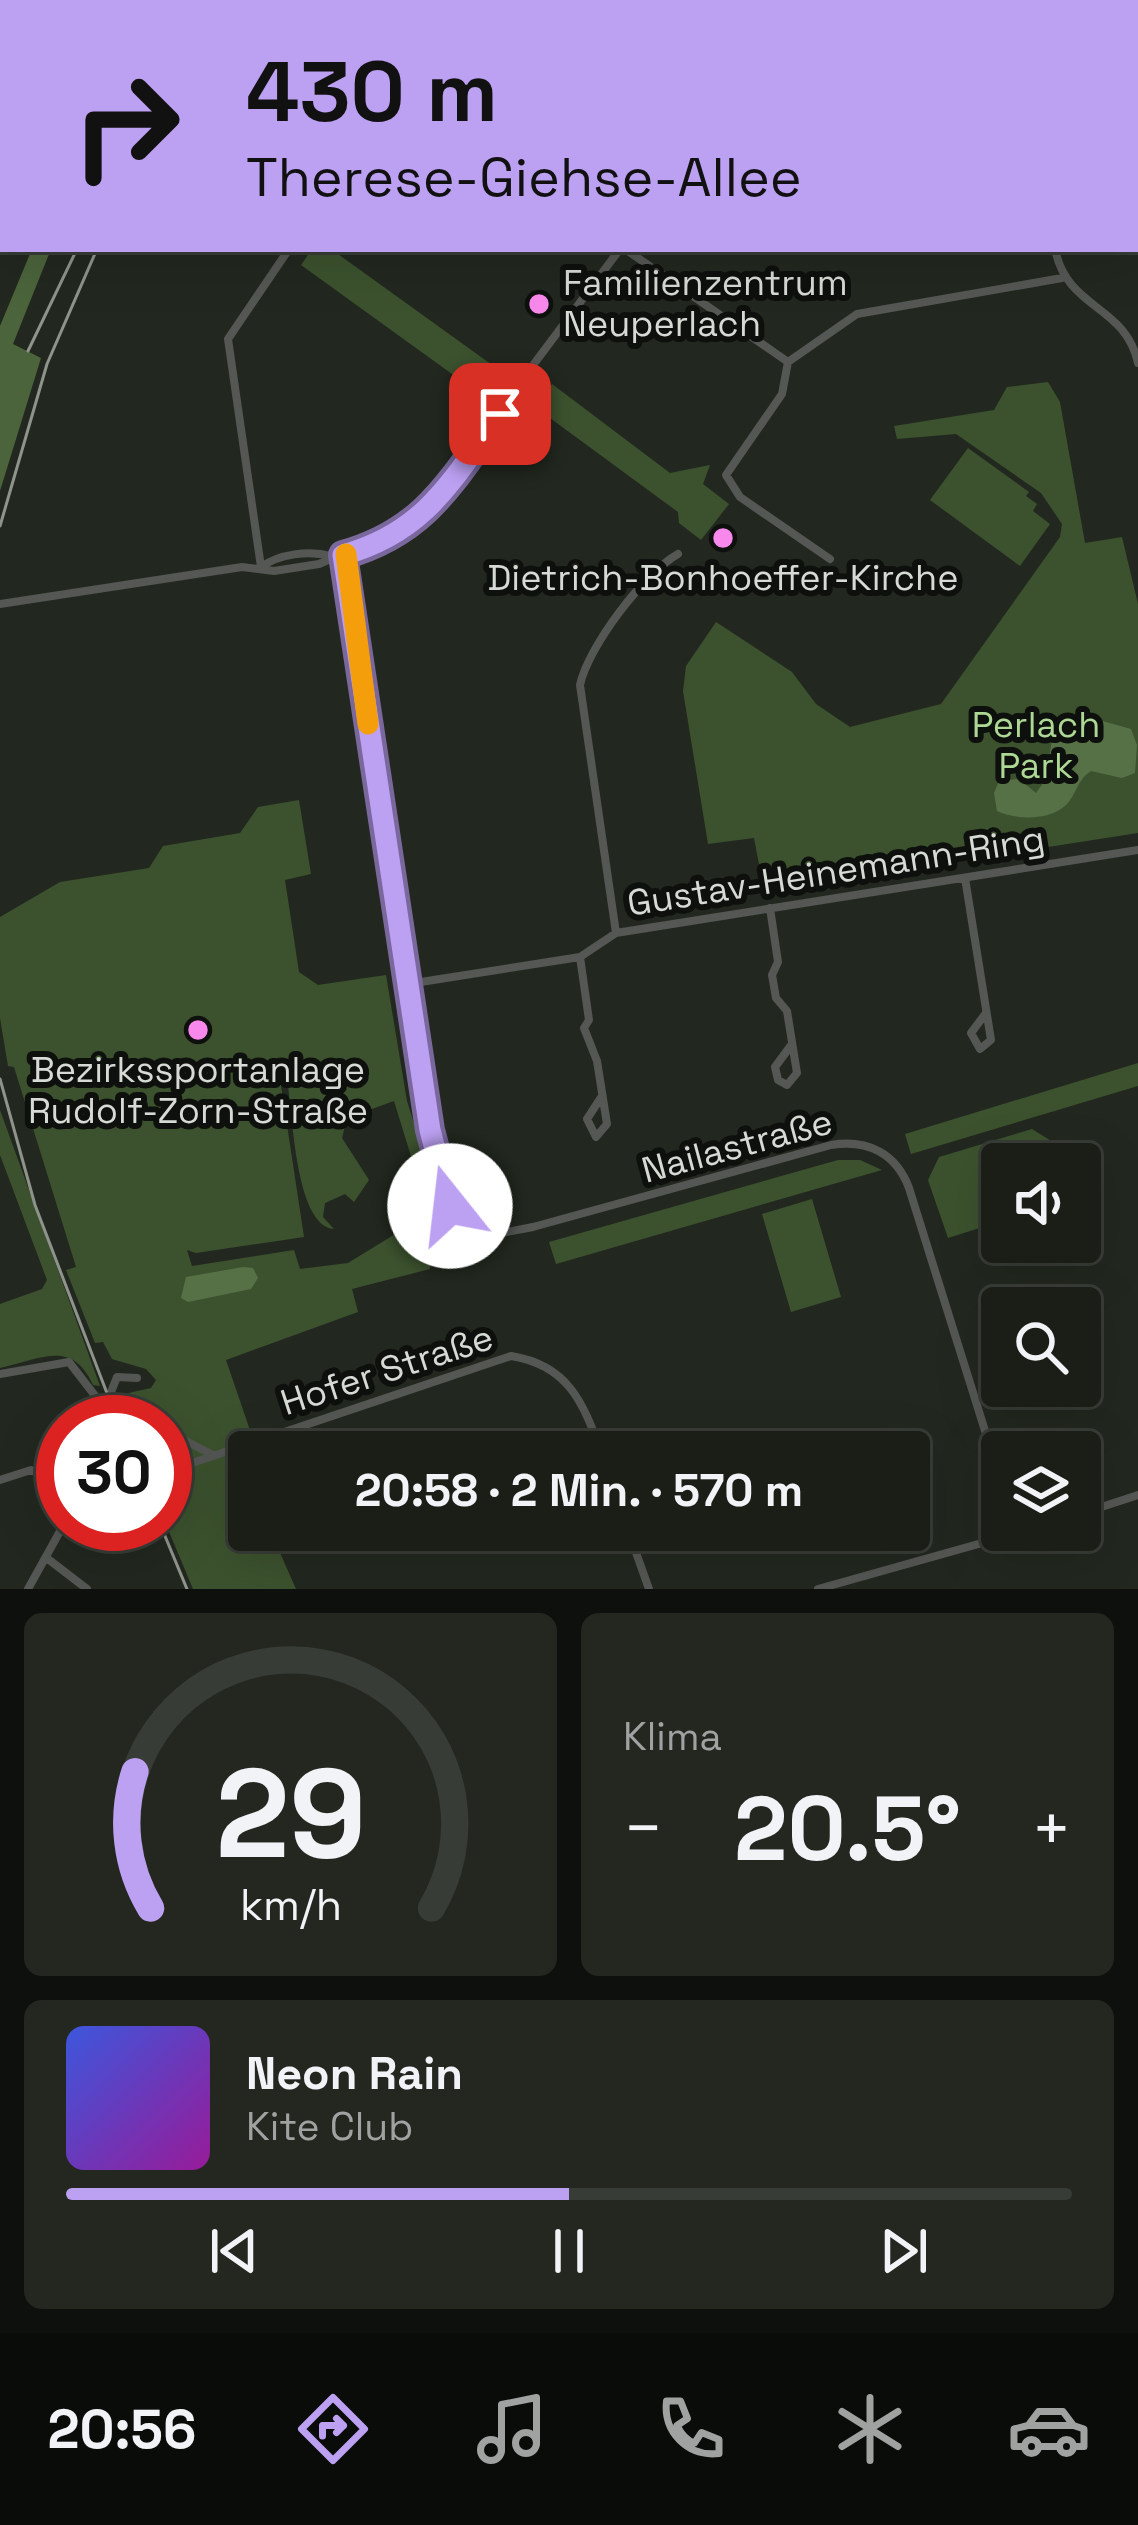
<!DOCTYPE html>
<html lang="de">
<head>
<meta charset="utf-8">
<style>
	:root { --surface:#1a1e17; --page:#232720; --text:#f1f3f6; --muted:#9fa2a1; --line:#383c36; --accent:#bca0f2 }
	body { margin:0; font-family:"Space Grotesk",sans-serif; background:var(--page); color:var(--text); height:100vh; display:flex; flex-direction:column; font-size:45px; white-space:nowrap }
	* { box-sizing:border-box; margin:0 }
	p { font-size:39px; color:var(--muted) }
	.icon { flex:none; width:66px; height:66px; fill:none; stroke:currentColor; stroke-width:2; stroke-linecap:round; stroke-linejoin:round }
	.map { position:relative; height:1589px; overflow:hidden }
	.details { display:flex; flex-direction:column; gap:24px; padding:24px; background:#0e100d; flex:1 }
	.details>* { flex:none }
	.guide { position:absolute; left:0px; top:0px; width:1140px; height:252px; box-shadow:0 12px 48px #0002,0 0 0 3px var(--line); background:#bca0f2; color:#111; overflow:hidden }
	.tools { position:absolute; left:981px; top:1143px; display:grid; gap:24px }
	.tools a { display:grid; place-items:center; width:120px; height:120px; border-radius:12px; background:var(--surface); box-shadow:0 12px 48px #0002,0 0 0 3px var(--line); font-size:60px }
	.speed { position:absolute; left:36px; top:1395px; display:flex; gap:24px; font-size:60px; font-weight:700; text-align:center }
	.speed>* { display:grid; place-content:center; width:156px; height:156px; border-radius:50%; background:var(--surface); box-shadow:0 12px 48px #0002,0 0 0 3px var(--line); line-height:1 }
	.speed .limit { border:18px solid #d22; background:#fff; color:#111 }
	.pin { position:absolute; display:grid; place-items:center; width:102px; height:102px; color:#fff; margin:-51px; border-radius:24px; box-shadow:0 6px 18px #0006 }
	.me { position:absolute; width:132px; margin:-66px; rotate:344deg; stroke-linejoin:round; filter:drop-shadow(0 0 9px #0008) }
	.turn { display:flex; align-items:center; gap:42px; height:252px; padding:0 48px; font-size:54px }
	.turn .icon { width:156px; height:156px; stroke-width:2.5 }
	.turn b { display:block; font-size:84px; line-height:102px }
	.big { font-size:90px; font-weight:700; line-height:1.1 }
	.details .card { flex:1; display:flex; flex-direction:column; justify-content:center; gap:18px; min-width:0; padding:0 42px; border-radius:18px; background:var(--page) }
	.details .dial { align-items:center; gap:0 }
	.dial svg { height:312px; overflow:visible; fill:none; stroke:var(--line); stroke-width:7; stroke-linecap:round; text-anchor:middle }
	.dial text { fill:var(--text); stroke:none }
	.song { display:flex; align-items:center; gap:36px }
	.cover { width:144px; height:144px; border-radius:18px; background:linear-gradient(135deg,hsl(230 70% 55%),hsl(300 70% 35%)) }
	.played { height:12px; border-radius:6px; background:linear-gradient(90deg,var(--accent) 50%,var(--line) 50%) }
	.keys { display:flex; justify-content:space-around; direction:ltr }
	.heat { display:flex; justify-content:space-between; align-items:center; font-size:66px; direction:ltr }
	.details .tiles { flex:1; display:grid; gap:24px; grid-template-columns:1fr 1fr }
	.card:last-child { grid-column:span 2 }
	.trip { position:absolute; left:228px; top:1431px; width:702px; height:120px; border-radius:12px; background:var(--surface); box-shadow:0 12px 48px #0002,0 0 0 3px var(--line); font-weight:700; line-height:120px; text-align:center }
	.tab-bar { display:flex; height:192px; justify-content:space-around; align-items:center; background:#0a0c09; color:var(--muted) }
	.tab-bar .icon { width:84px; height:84px }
	.tab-bar .selected { color:var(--accent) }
	.tab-bar b { font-size:54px; color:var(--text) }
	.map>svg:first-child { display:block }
</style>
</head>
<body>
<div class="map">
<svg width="1138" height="1589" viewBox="0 0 1138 1589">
	<rect width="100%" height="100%" fill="#22281f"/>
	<path fill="#3c522e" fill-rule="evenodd" d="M 312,249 L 331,249 L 506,375 L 488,400 L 301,265 Z
		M 1048,382 L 1060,402 L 1085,543 L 1122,537 L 1138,604 L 1138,833 L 764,891 L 754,838 L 708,844 L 683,691 L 686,666 L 716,622 L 792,672 L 816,704 L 850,727 L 941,704 L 1060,537 L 1062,524 L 1041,493 L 956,434 L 897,439 L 894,426 L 994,410 L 1007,387 Z
		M 552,384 L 670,473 L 710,465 L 703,484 L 729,504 L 701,540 L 679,523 L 678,512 L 535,407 Z
		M 968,448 L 1029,492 L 1026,496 L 1037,504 L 1033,511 L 1050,524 L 1020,566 L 930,500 Z
		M 299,800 L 311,874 L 285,880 L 299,972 L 318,985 L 386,975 L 407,1101 L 438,1198 L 427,1223 L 430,1269 L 352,1289 L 358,1312 L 226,1360 L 252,1436 L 238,1441 L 249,1477 L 249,1530 L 270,1530 L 296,1589 L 193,1589 L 165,1522 L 165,1422 L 125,1422 L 115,1396 L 151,1388 L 156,1380 L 146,1369 L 112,1359 L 103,1342 L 95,1343 L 66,1270 L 76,1267 L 14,1067 L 8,1066 L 0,1018 L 0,917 L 60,882 L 149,868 L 163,846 L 240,833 L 258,807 ZM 280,1079 L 287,1079 C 293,1114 295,1226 334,1229 L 323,1217 L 325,1203 L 345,1194 L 354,1202 L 369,1180 L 342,1138 L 347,1118 L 394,1101 L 422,1192 L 418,1220 L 348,1263 L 300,1269 L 294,1250 L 192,1266 L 187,1250 L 196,1253 L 304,1237 Z
		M 1138,1063 L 1138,1086 L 911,1154 L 905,1134 Z
		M 0,1110 L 100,1386 L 93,1385 C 72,1339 42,1359 0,1368 L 0,1304 L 42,1289 L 47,1280 L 0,1155 Z
		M 1032,1129 L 1053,1142 L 1055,1164 L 1002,1164 L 1002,1221 L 948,1238 L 928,1180 L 939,1157 Z
		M 838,1160 L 860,1160 L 882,1170 L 556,1264 L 549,1242 Z
		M 812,1199 L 841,1297 L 791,1312 L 762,1214 Z"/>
	<path fill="#4b643b" d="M 32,249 L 51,249 L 13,344 L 41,358 L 0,491 L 0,326 Z"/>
	<path fill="#577147" d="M 1081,715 L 1131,729 L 1137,745 L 1135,773 L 1122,778 L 1091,771 C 1077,780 1077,793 1067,804 C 1051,821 1016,820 997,811 L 994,793 L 999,781 L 1019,779 L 1036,793 L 1046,779 L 1052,739 Z
		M 243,1267 L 253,1268 L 258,1278 L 251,1289 L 188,1302 L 181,1298 L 186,1277 Z"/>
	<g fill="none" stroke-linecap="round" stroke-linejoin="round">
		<path stroke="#545753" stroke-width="8" d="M 696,0 L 697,3
			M 1067,0 L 1067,3
			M 483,3 L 492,0
			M 625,249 L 788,362 L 857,314 L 1062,278
			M 1055,249 C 1067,310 1125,304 1138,363
			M 788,362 L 782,394 L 726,475 L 740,497 L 830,559
			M 343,555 L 430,1130 L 460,1230 L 475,1238 L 533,1227 L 831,1145 C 867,1139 896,1153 909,1188 L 1002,1485
			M 261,567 L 228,339 L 289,249
			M 261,567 C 279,554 309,550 331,556
			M 0,604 L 242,567 L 274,571 L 319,564 L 415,523 L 620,249
			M 965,878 L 991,1040 L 980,1049 L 971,1033 L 986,1013
			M 770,908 L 778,962 L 772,975 L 776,998 L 787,1011 L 797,1073 L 787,1085 L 778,1080 L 775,1067 L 792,1044
			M 616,933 L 580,685 C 588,647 644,573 678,554
			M 580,957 L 589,1020 L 584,1028 L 597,1061 L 607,1124 L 596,1137 L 587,1119 L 602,1096
			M 408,984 L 580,957 L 616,933 L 1138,850
			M 0,1374 L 69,1362 L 103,1406
			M 99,1422 L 117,1377 L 137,1378
			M 165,1440 L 180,1438 L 211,1454
			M 165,1464 L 180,1467 L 511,1356 C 568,1365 583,1402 601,1452
			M 0,1480 L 31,1470 L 63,1479
			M 1080,1514 L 1138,1495
			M 628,1530 L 649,1589
			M 48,1559 L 87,1589
			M 28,1589 L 64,1524
			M 818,1589 L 1028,1530"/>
		<path stroke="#6e736c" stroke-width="12" d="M 156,3 L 161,0
			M 206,3 L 212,0
			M 0,85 L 3,84
			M 0,113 L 3,111"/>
		<path stroke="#8e938c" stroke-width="3" d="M 184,3 L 186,0
			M 212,3 L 213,0
			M 28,351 L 77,249
			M 0,526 L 47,364 L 97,249
			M 0,1079 L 35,1205 L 118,1422
			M 160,1524 L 187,1589"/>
	</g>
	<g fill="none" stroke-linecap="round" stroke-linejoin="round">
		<g stroke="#7a689d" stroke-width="30">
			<path id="route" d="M 450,1206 L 430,1130 L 343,555 C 426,532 452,480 500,414"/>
		</g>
		<use href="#route" stroke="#bca0f2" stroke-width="21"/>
		<path stroke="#f59e0b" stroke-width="21" d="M 346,554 L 368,724"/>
	</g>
	<g fill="#f888eb" stroke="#0d100c" stroke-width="4.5">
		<circle cx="539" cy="304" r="12"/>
		<circle cx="723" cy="538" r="12"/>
		<circle cx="198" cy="1030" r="12"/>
	</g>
	<g text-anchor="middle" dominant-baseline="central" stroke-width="12" stroke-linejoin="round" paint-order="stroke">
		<g font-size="36" fill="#d6dad4" stroke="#0d100c">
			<text x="563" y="283" text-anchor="start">Familienzentrum<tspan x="563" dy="41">Neuperlach</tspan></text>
			<text x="723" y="578">Dietrich-Bonhoeffer-Kirche</text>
			<text x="198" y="1070">Bezirkssportanlage<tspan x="198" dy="41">Rudolf-Zorn-Straße</tspan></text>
		</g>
		<g font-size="36" fill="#add794" stroke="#0d100c">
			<text x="1036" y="725">Perlach<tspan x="1036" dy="41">Park</tspan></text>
		</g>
		<g font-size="36" fill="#d6dad4" stroke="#0d100c">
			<text transform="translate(836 871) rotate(-9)">Gustav-Heinemann-Ring</text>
			<text transform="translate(737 1146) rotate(-15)">Nailastraße</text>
			<text transform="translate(387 1370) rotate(-18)">Hofer Straße</text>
		</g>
	</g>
</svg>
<div class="tools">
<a><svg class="icon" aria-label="sound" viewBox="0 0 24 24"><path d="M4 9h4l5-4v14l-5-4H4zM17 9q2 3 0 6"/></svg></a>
<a><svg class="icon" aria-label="search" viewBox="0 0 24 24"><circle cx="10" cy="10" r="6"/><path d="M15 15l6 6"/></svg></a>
<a><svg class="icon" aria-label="layers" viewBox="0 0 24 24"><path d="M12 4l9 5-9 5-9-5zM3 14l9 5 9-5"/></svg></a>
</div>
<div class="speed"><div class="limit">30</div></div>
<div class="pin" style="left:500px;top:414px;background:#d93025"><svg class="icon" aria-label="arrive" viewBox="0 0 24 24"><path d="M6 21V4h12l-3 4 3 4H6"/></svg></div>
<svg class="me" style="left:450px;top:1206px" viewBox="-20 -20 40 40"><circle r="19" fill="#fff"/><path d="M0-13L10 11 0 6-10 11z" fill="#bca0f2"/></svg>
<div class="trip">20:58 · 2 Min. · 570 m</div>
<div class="guide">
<div class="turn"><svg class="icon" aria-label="right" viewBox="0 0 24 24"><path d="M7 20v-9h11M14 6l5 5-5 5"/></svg><div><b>430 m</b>Therese-Giehse-Allee</div></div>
</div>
</div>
<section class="details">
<div class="tiles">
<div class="card dial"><svg viewBox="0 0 100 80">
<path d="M14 69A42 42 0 1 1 86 69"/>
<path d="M14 69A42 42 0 0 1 10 34" stroke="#bca0f2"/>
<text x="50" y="56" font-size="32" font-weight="700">29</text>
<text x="50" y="72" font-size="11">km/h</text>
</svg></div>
<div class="card"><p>Klima</p>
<div class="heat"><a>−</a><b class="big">20.5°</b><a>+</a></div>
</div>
<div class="card">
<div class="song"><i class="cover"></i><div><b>Neon Rain</b><p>Kite Club</p></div></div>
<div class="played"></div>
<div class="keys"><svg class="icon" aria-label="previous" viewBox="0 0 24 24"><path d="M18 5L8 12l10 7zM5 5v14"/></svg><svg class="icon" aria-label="pause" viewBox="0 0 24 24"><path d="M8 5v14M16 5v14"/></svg><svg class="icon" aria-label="next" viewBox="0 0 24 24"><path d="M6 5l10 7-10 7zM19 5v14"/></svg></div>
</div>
</div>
</section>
<nav class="tab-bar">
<b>20:56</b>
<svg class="icon selected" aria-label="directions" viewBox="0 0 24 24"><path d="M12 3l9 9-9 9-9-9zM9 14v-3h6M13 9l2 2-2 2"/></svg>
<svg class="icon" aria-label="music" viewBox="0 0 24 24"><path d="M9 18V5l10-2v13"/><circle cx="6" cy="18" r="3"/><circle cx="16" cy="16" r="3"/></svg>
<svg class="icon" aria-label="phone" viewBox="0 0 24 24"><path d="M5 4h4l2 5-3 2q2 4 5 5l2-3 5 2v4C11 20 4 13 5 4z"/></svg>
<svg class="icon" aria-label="climate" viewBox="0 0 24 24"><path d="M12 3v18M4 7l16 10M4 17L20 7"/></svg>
<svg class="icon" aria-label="car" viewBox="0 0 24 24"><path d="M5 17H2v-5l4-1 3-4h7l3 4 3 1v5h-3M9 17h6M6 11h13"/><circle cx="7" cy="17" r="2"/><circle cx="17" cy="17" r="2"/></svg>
</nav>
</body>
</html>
